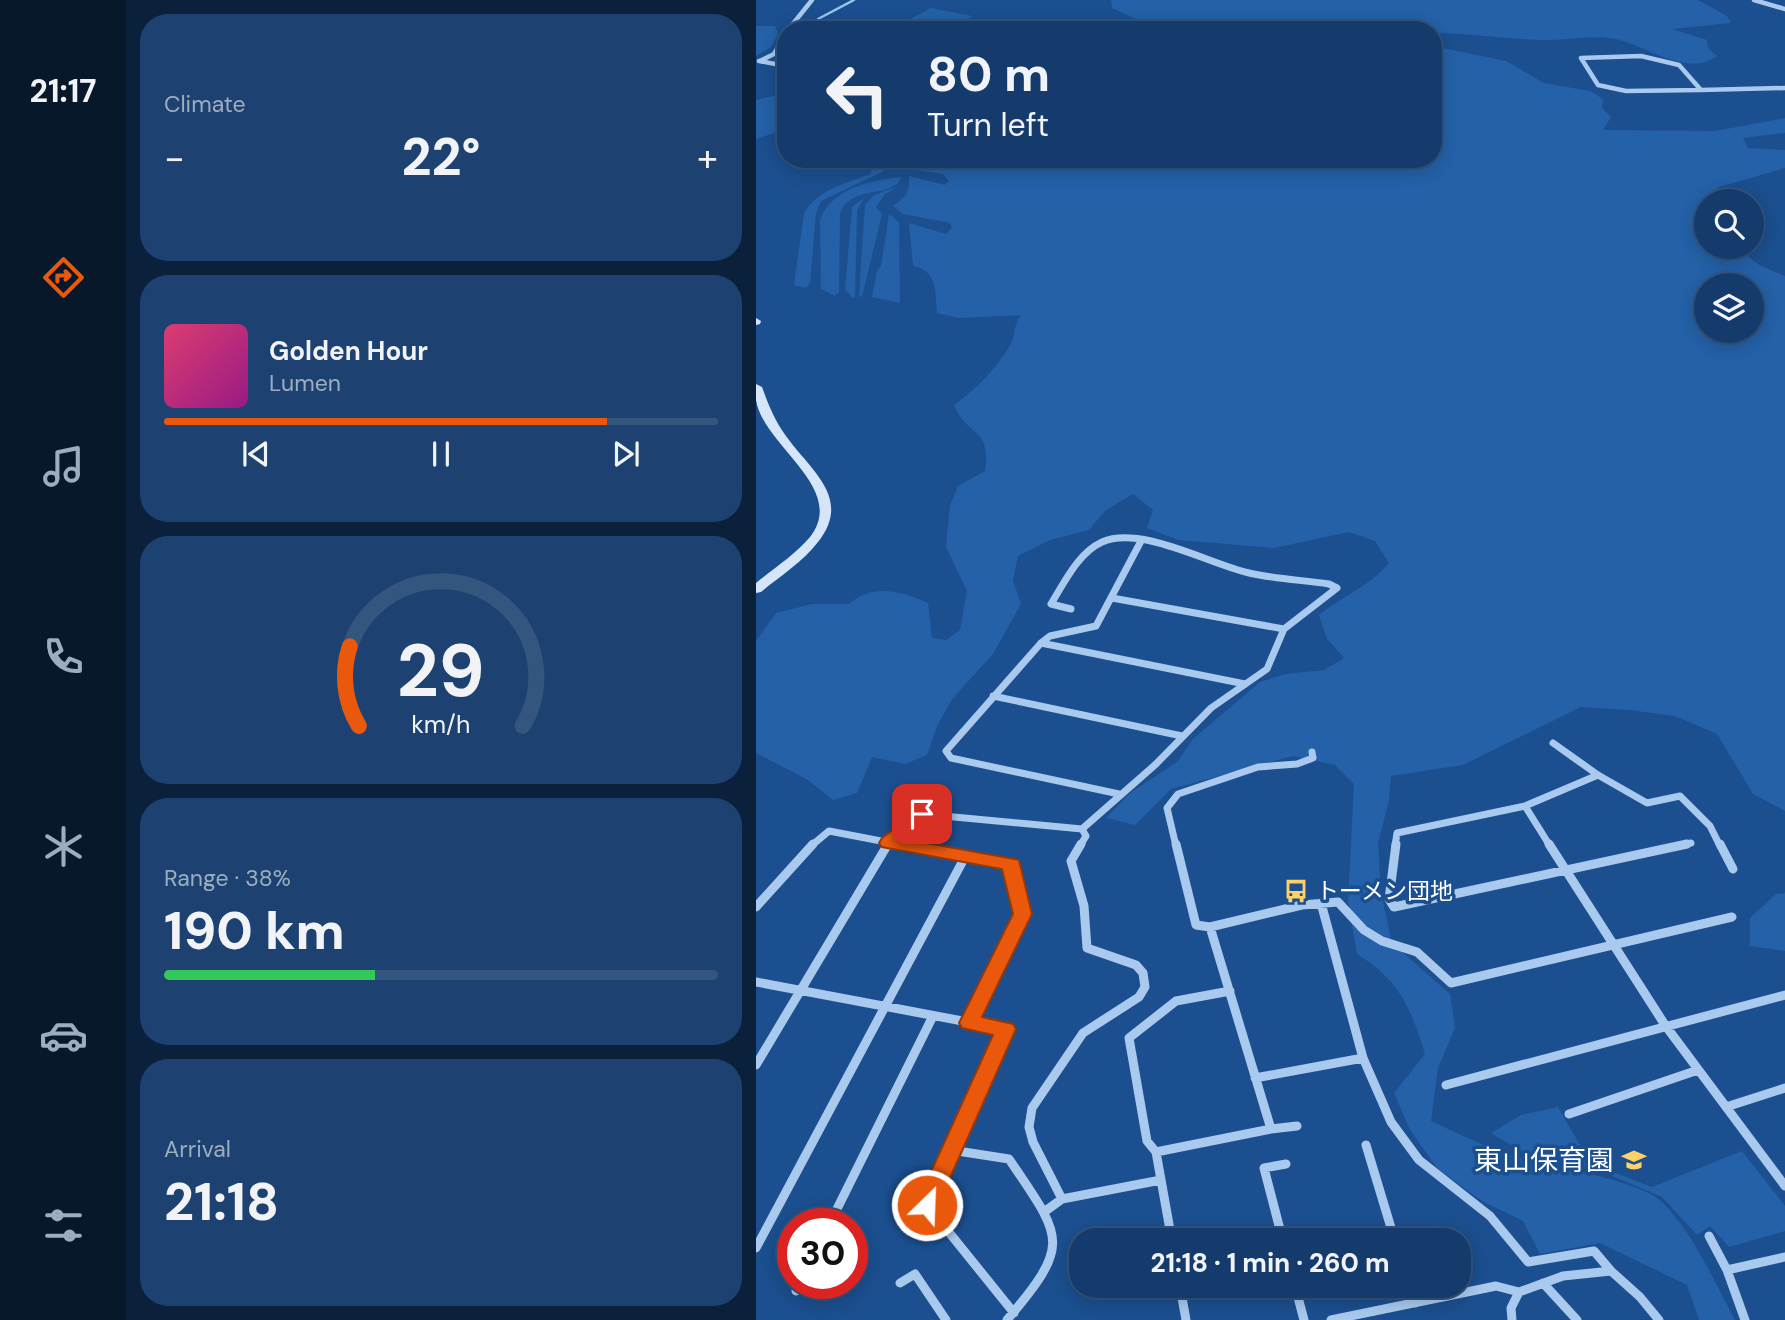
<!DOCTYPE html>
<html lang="en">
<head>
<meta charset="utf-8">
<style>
	:root { --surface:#143b6b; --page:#1d4271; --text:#f1f3f6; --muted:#9dadc1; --line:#33557e; --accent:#ea580c }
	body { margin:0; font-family:"DM Sans","Noto Sans JP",sans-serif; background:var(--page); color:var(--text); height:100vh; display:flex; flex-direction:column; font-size:26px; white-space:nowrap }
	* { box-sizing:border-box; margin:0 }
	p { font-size:23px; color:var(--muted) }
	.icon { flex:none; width:38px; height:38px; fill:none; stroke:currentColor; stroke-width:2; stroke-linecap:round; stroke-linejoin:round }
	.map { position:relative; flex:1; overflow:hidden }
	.side { display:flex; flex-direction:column; gap:14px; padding:14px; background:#0b203b; width:630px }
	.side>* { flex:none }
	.banner { position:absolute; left:21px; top:21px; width:665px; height:147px; border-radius:28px; box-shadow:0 4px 18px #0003,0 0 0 2px var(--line); background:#143b6b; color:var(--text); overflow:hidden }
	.controls { position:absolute; left:938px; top:189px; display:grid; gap:14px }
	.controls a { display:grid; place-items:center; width:70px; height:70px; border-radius:50%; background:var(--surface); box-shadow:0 4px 18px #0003,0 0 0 2px var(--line); font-size:35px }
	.speed { position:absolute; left:21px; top:1208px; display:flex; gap:14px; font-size:35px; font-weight:700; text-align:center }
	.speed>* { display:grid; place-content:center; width:91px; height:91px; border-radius:50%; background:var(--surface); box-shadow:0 4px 18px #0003,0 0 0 2px var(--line); line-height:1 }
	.speed .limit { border:10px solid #d22; background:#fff; color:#111 }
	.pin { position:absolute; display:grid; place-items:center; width:60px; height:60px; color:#fff; margin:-30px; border-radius:14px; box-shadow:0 4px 10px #0006 }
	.me { position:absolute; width:77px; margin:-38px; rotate:24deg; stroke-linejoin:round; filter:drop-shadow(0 0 5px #0008) }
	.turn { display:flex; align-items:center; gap:24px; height:147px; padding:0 35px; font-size:32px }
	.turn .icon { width:91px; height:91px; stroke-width:2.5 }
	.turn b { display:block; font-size:49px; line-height:60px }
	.big { font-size:52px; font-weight:800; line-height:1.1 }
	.side .card { flex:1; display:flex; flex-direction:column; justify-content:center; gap:10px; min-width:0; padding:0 24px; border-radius:28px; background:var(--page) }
	.side .dial { align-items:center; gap:0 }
	.dial svg { height:182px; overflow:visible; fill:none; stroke:var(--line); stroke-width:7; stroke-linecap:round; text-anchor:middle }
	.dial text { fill:var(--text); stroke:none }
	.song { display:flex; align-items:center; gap:21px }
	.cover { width:84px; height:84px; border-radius:10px; background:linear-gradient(135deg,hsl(340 70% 55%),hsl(310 70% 35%)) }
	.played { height:7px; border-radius:4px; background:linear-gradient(90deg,var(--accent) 80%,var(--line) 80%) }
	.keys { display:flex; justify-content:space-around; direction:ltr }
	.heat { display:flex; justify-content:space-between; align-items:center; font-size:38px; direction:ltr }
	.charge { height:10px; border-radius:5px; background:linear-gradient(90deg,#34c759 38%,var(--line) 0) }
	.trip { position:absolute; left:313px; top:1228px; width:402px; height:70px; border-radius:28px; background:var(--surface); box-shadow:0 4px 18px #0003,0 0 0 2px var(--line); font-weight:800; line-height:70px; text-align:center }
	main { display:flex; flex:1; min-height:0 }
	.tab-bar { display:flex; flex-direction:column; width:126px; justify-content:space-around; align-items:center; background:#08182b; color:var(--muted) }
	.tab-bar .icon { width:49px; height:49px }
	.tab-bar .active { color:var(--accent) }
	.tab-bar b { font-size:32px; color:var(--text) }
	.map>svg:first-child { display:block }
</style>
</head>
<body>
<main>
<nav class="tab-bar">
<b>21:17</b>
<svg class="icon active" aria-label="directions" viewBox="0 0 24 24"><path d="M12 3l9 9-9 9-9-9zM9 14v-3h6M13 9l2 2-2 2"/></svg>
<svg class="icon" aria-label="music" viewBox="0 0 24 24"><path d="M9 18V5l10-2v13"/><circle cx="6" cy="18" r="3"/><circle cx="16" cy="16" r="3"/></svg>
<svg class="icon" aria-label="phone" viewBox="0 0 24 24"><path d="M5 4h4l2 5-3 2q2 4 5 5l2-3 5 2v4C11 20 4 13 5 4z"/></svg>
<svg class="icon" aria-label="climate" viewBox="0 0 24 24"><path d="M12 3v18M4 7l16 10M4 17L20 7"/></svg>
<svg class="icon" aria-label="car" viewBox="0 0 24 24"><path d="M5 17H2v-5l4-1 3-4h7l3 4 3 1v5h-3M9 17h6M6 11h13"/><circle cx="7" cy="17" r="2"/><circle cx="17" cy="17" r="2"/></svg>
<svg class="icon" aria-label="filters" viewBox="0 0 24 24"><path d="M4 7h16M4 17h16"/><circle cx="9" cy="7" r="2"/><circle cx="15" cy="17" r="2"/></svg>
</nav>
<section class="side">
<div class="card"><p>Climate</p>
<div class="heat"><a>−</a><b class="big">22°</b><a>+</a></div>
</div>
<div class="card">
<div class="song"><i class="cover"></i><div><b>Golden Hour</b><p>Lumen</p></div></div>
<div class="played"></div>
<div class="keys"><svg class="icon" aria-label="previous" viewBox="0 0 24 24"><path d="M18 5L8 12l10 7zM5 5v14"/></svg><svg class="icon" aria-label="pause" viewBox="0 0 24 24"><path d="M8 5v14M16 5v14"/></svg><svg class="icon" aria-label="next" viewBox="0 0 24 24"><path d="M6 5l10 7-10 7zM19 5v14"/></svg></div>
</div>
<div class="card dial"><svg viewBox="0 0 100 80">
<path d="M14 69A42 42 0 1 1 86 69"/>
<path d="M14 69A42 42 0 0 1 10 34" stroke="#ea580c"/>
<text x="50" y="56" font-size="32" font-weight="700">29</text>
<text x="50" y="72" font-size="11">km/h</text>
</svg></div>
<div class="card"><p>Range · 38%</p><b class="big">190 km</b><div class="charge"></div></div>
<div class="card"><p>Arrival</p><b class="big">21:18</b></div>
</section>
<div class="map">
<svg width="1029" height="1320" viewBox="0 0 1029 1320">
	<rect width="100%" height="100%" fill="#1b4f8f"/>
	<path fill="#2461a8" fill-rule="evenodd" d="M 355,0 L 942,0 L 971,16 L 975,23 L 916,29 L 951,40 L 952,48 L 961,56 C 932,78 891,46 860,39 C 834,34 810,41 785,40 C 749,39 713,33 677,33 L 677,30 L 489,30 L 380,19 L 356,8 Z
		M 175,8 L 216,16 L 199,30 L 136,30 L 128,25 L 152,20 Z
		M 0,26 L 19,26 L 22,33 L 15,47 L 0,56 Z
		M 677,46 L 750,61 L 788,83 L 834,91 L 847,99 L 846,108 L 855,117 L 847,130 L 959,131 L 1029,118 L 1029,133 L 987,138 L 992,148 L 1029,150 L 1029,168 L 963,187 L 950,201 L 947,219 L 950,247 L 978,247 L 1005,266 L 1029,276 L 1029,811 L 997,794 L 961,734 L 919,716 L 873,710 L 825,707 L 707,765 L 635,776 L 633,800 L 622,843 L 625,893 L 636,943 L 694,994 L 699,1028 L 682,1068 L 675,1121 C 703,1134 730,1147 759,1156 C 792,1166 884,1180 906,1202 C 938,1234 958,1281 979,1320 L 943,1320 L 931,1285 L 844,1243 L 784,1254 L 767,1221 L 726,1201 L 682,1169 L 654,1130 L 638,1093 L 669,1054 C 655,1008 643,980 601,954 L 592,902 L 598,784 L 579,765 L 537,756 L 415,789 L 379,825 L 350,818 L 374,793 L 421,762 L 437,739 L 504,682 L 529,674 L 568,670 L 588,658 L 571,639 L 563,615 C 585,597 615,585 633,563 L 619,541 L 593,532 L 518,548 L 422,540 L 391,528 L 397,510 L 377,494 L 350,510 L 333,530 L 294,540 L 262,556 L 257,580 L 265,604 L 237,654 L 197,698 L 182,724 L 171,755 L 149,764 L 116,757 L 101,793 L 77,800 L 52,780 L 0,753 L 0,641 L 20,613 L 56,604 L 93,604 C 117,583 145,591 172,603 L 176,638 L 190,640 L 204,630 L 211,591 L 190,547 L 194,505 L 202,486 L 229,471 C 235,425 212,439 198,405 C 218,391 242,367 254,345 C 260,335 257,325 265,315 L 202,318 L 181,313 C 179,292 182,271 157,266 L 153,223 L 190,234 L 196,228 L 194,223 L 147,214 L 137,206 C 151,197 154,191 153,176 L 189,185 L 193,181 L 187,174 L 145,168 L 131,159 L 677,159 ZM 950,285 L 996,285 L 996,331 L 950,331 Z
		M 30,93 L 30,129 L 0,139 L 0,100 Z
		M 118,161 L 128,171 L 65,201 L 60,213 L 54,283 L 50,288 L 38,285 L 48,213 C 62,189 91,183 114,174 Z
		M 145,177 C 139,199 95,183 84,214 L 83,292 L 79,296 L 65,289 L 64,220 C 74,189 116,180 145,177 Z
		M 143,186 L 129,194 L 120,207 L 126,214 L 106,297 L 103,296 L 109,205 L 118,195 Z
		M 108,198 L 101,211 L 99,297 L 97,298 L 89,290 L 96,207 Z
		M 133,214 L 143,222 L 144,303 L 116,297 L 121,270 L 125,266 Z
		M 1029,893 L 1029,951 L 994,946 L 994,918 L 1020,894 Z
		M 802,1107 L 828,1152 L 844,1167 L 896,1187 L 986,1151 L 1029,1206 L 1029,1231 L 973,1247 L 954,1226 L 941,1235 L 906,1197 L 852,1174 L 765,1151 L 735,1133 L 765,1115 Z"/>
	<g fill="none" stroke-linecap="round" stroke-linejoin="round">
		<path stroke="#9cc4f0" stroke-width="2.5" d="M 60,30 L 62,19 L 98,0"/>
		<path stroke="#a9c9ee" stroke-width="4.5" d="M 998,0 L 1029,9
			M 32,30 L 56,0
			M 885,56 L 923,65 L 945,90 L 870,91 L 842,85 L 825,58 Z
			M 3,61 L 30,66
			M 4,61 L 18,54 L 30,34
			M 945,90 L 1029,88"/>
		<path stroke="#a9c9ee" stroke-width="7" d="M 356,598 L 528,629
			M 285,643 L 489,684
			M 237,696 L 426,736
			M 797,743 L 842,775 L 891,803 L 924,796 L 954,826 L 964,846
			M 363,794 L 195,758 L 190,751 L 285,643 L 294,636 L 340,626 L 385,541
			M 769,806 L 794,846
			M 55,846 L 73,831 L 151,846
			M 130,846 L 166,814 L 326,829 L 400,764 L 455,708 L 511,669 L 528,629 L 581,588 L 573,584 C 546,580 519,579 493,573 C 453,564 385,525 346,542 C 322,553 308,583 295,604 L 315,609
			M 324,846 L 330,836 L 326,829
			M 420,846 L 411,808 L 422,794 L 502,767 L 541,764 L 557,758 L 556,752
			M 639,846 L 641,833 L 769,806 L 842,775
			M 923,846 L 935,843"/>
		<path stroke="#a9c9ee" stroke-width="9" d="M 142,844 L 256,865 L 266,914 L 214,1023
			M 420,844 L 440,925 L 454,927 L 546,905 L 582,902 L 608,930 L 626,941 L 661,952 L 695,983 L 976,917
			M 640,844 L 633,899 L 638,907 L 931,844
			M 793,844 L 909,1025 L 1029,1186
			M 964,844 L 977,869
			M 0,907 L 57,844
			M 0,982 L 249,1029 L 171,1205 L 258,1313
			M 607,1058 L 635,1122 L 663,1160 L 734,1216 L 772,1262 L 838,1251 L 855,1271
			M 0,1065 L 132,844
			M 499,1078 L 607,1058 L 565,903
			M 690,1085 L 1029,995
			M 970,1107 L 1029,1088
			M 813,1114 L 942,1070
			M 515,1129 L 541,1126
			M 610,1145 L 639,1241
			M 195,1150 L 253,1159 C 307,1239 316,1243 251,1320
			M 400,1152 L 391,1141 L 373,1038 L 420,1001 L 474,991
			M 306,1199 L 277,1142 L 273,1127 L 276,1108 L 327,1033 L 383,997 L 389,987 L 387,973 L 380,965 L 331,948 L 328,906 L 315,861 L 325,844
			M 288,1212 L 306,1199 L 405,1180
			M 74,1223 L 177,1016
			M 953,1236 L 971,1270 L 989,1320
			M 416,1241 L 400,1152 L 515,1129 L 454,927
			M 527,1241 L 508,1168 L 530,1164
			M 0,1248 L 210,855
			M 971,1270 L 1029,1257
			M 144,1283 L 159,1274 L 190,1320
			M 787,1283 L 821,1320
			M 424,1286 L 430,1320
			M 539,1286 L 548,1320
			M 653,1286 L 659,1303
			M 40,1291 L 44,1283
			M 575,1320 L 740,1286 L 763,1292
			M 756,1320 L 755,1308 L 763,1292 L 807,1276 L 855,1271 L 884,1297 L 903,1320"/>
		<path fill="#d6e6fa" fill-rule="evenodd" d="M 0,318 L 5,321 L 4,324 L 0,325 Z
			M 0,384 L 6,387 C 12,404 19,421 30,436 C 54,470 97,498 62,542 C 47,562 24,576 5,592 L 0,593 L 0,583 C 18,568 39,555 54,537 C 92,488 7,446 0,400 C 0,395 0,389 0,384 Z"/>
	</g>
	<path fill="#ea580c" stroke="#983908" stroke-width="2" d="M 166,808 L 175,814 L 148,839 L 263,860 L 276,914 L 226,1017 L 257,1024 L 260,1029 L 182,1205 L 179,1211 L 171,1214 L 163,1211 L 160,1205 L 237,1035 L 206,1028 L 203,1023 L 257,914 L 246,869 L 126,847 L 123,843 L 126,838 Z"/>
	<defs>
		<g id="bus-bare" transform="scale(1.89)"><path d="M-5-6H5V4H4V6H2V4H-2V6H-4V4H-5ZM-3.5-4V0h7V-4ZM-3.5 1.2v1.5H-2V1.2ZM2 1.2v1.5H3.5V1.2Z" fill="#ffd166" stroke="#1b4f8f" stroke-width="2.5" paint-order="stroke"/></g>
		<g id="school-bare" transform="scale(1.89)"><path d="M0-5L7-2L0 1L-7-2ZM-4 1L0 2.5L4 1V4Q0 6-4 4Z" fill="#ffd166" stroke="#1b4f8f" stroke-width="2.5" paint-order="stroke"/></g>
	</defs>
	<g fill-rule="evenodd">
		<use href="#bus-bare" x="540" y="891"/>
		<use href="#school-bare" x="878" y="1160"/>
	</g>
	<g text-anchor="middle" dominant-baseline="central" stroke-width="7" stroke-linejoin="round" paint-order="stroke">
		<g font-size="23" fill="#fff" stroke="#1b4f8f" text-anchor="start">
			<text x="560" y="891">トーメン団地</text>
		</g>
		<g font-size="28" fill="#fff" stroke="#1b4f8f" text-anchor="end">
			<text x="858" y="1160">東山保育園</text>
		</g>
	</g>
</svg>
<div class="controls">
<a><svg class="icon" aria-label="search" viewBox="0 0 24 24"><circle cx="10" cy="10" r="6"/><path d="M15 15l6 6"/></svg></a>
<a><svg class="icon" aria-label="layers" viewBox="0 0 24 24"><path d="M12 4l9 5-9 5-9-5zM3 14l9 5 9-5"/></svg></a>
</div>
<div class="speed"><div class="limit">30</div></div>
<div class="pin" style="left:166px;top:814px;background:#d93025"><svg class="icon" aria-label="arrive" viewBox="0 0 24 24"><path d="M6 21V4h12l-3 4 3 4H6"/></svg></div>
<svg class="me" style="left:171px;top:1205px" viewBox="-20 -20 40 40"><circle r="17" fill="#ea580c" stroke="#fff" stroke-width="3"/><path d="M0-11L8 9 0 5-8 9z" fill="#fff"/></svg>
<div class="trip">21:18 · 1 min · 260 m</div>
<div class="banner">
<div class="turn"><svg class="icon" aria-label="left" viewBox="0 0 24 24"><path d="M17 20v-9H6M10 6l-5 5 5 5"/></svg><div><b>80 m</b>Turn left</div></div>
</div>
</div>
</main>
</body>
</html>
